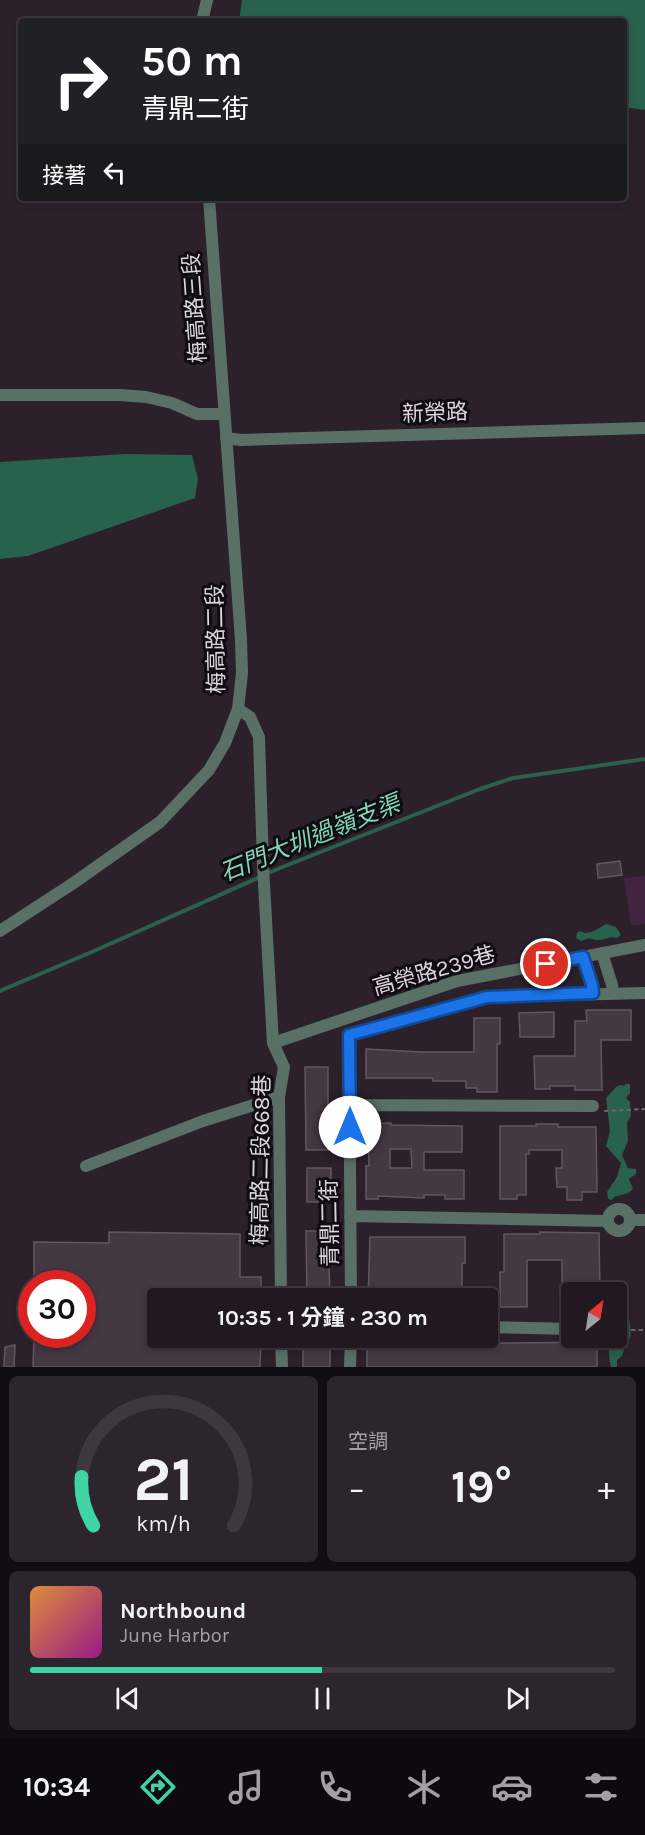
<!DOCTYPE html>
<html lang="zh-TW">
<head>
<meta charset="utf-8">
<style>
	:root { --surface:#211820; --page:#2d252d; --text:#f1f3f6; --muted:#a2a0a5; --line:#3e373e; --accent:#3ed4a3 }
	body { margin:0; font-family:Karla,"Noto Sans TC",sans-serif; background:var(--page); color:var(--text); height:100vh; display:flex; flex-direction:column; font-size:22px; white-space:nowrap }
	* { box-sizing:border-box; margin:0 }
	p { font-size:20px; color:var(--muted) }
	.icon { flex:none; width:33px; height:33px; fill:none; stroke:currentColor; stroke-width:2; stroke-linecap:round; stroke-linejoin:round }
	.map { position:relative; height:1367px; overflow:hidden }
	.drawer { display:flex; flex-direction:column; gap:9px; padding:9px; background:#120d12; flex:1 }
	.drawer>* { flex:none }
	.hud { position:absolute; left:18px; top:18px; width:609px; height:183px; border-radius:6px; box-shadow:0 3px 9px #0003,0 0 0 2px var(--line); background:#202124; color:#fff; overflow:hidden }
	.needle { width:39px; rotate:30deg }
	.tools { position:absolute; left:561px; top:1282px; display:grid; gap:12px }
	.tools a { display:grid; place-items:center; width:66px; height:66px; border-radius:6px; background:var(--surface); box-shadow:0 3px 9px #0003,0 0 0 2px var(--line); font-size:30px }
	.speed { position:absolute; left:18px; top:1270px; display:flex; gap:12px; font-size:30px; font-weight:700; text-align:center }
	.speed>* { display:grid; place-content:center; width:78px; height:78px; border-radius:50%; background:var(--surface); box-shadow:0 3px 9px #0003,0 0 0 2px var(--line); line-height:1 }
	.speed .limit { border:9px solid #d22; background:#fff; color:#111 }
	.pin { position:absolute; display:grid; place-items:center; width:51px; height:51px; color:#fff; margin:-26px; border:3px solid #fff; border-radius:50%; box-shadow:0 2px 6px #0007 }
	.me { position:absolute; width:66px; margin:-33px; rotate:0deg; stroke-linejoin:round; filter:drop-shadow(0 0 4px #0008) }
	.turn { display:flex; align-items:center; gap:21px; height:126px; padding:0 24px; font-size:27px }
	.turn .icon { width:78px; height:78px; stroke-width:2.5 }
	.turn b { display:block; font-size:42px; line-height:51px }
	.then { display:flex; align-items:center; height:57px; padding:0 24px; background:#0003; gap:12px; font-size:22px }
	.big { font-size:45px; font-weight:700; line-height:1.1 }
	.drawer .tile { flex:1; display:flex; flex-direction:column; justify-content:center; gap:9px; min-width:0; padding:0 21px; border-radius:9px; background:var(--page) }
	.drawer .dial { align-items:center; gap:0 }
	.dial svg { height:156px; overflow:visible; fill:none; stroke:var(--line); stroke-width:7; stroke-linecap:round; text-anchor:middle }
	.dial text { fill:var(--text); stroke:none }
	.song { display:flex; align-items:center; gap:18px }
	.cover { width:72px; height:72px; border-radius:9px; background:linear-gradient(135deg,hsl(30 70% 55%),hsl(310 70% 35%)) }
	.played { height:6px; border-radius:3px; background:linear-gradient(90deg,var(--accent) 50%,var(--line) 50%) }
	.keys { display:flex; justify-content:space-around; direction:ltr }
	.heat { display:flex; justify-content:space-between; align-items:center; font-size:33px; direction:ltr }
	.drawer .tiles { flex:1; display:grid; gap:9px; grid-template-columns:1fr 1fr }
	.tile:last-child { grid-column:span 2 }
	.trip { position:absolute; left:147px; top:1288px; width:351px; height:60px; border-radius:6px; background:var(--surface); box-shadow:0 3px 9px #0003,0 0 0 2px var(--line); font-weight:700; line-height:60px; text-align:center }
	.menu { display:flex; height:96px; justify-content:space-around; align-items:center; background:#0d0a0d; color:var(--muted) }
	.menu .icon { width:42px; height:42px }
	.menu .on { color:var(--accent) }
	.menu b { font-size:27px; color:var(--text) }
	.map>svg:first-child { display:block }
</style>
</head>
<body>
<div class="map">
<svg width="645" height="1367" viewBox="0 0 645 1367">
	<rect width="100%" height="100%" fill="#2c202b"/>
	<path fill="#412440" d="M 645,876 L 645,924 L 631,926 L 624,878 Z"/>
	<path fill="#28614c" d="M 242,0 L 645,0 L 645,110 L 624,107 L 624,21 L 239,21 Z
		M 125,454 L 192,455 L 198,479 L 195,498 L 28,556 L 0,559 L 0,462 Z
		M 606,924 L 616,927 L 621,935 L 617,938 C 609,936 608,939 601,940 C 593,941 592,936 581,941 L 576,938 L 577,933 L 580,931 L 585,933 L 592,932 Z
		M 626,1084 L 630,1084 L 630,1093 L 626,1098 L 630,1102 L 631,1116 L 627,1122 L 628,1141 L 622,1155 L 628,1168 L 636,1169 L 636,1174 L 629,1179 L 633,1189 L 628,1193 L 614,1197 L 612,1200 L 608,1199 L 607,1192 L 617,1177 L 621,1163 L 606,1146 L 610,1131 L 606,1098 L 616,1087 L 621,1085 L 624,1086 Z
		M 619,1298 L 629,1305 L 623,1305 L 620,1310 C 622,1312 625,1313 627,1316 C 631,1321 631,1332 630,1339 L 627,1340 L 622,1356 L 617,1360 L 617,1367 L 611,1367 C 608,1357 610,1347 606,1338 L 616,1338 L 617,1300 Z"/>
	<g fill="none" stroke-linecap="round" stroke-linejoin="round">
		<path stroke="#28614c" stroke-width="4" d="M 0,991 L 94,951 L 280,868 L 480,789 L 513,778 L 645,759"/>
	</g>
	<path fill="#443843" stroke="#635662" stroke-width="1.5" fill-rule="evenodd" d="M 620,861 L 622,875 L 598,878 L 597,864 Z
		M 586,1010 L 631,1010 L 631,1040 L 601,1040 L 602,1090 L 575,1090 L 575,1086 L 550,1086 L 550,1089 L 535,1089 L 534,1056 L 575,1056 L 575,1021 L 587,1021 Z
		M 554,1012 L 554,1037 L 520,1037 L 519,1013 Z
		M 474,1018 L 500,1018 L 500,1044 L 497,1044 L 497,1092 L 477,1092 L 477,1088 L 466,1088 L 466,1081 L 433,1081 L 433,1078 L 366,1078 L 366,1049 L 422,1052 L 474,1052 Z
		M 305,1067 L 328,1067 L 328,1150 L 306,1150 Z
		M 391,1123 L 391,1125 L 462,1126 L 462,1152 L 424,1152 L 424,1170 L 464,1170 L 464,1199 L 445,1199 L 445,1195 L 424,1195 L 424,1198 L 378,1196 L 378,1199 L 366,1199 L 366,1166 L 369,1166 L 368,1124 ZM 390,1149 L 411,1149 L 412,1168 L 390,1168 Z
		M 536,1124 L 558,1124 L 558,1127 L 596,1127 L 597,1192 L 582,1192 L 582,1200 L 567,1200 L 567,1187 L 557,1187 L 556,1168 L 562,1168 L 562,1150 L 529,1150 L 529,1154 L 526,1154 L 526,1195 L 517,1195 L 517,1199 L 500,1199 L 500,1126 L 536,1126 Z
		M 307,1168 L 331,1168 L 331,1202 L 307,1202 Z
		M 306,1231 L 328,1231 L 330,1299 L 307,1299 Z
		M 109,1232 L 240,1234 L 240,1277 L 261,1277 L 261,1299 L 158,1299 L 158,1338 L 261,1338 L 260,1367 L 33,1367 L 34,1335 L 82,1335 L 82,1284 L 34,1284 L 34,1242 L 109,1243 Z
		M 540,1232 L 599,1233 L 600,1293 L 573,1293 L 573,1290 L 562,1290 L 562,1260 L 528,1260 L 527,1261 L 527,1307 L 500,1307 L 500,1272 L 504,1272 L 504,1234 L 540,1234 Z
		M 370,1237 L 465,1237 L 465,1263 L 462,1263 L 462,1299 L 368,1299 Z
		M 367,1342 L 423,1344 L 597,1342 L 597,1367 L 367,1367 Z
		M 303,1343 L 330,1343 L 330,1367 L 303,1367 Z
		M 15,1345 L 14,1367 L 4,1367 L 5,1347 Z"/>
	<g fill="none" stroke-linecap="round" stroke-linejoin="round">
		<path stroke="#6f646e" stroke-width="2" stroke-dasharray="4.5 3" stroke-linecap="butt" d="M 604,1111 L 645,1109
			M 616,1330 L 645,1330"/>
		<path stroke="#597066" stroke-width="12" d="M 202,21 L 207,0
			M 0,395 L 120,395 L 146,397 L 172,403 L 197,414 L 224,414
			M 226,438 L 241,440 L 645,428
			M 238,709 L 250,717 L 259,737 L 263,866 L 273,1043 L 284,1067 L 279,1097 L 281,1299
			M 0,931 L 75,882 L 160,822 L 209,770 L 225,743 L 238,709 L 242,673 L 241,640 L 209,198
			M 602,953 L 612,985 L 613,993
			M 583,956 L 592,985 L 593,993
			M 273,1043 L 457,981 L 645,945
			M 349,1105 L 593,1106
			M 86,1166 L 203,1121 L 279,1097
			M608 1220a11 11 0 1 1 22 0a11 11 0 1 1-22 0Z
			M 350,1216 L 607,1221
			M 631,1220 L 645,1220
			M 351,1299 L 349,1035 L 487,997 L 645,993
			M 488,1327 L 572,1329
			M 281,1338 L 282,1367
			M 350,1367 L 351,1338"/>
	</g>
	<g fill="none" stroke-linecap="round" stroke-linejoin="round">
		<g stroke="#114b97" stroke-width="15">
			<path id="route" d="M 350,1127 L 349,1035 L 487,997 L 593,993 L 592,985 L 583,957 L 546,964"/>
		</g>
		<use href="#route" stroke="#1a73e8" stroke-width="10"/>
	</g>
	<g text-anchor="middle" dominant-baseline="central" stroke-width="6" stroke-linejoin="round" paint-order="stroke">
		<g font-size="22" fill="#ddd5dc" stroke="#110c11">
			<text transform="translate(195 308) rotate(-94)">梅高路三段</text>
			<text transform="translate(435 413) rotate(-2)">新榮路</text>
			<text transform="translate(216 639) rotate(-91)">梅高路二段</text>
			<text transform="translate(434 971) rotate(-16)">高榮路239巷</text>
			<text transform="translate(261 1160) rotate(-89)">梅高路二段668巷</text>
			<text transform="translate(330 1223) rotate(-91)">青鼎二街</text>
		</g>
		<g font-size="24" font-style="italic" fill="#80d8b5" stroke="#110c11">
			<text transform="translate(310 838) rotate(-22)">石門大圳過嶺支渠</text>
		</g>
	</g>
</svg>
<div class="tools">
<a><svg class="needle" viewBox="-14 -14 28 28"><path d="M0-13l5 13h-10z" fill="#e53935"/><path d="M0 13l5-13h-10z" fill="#a2a0a5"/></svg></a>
</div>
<div class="speed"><div class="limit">30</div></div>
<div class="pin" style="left:546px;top:964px;background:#d93025"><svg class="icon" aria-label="arrive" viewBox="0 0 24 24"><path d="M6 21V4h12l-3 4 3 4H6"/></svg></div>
<svg class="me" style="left:350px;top:1127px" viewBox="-20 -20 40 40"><circle r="19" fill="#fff"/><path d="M0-13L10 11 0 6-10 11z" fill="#1a73e8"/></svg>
<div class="trip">10:35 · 1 分鐘 · 230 m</div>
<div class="hud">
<div class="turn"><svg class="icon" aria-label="right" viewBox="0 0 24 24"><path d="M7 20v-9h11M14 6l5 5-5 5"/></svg><div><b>50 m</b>青鼎二街</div></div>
<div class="then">接著<svg class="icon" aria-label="left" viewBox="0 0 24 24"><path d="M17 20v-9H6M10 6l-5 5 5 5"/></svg></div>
</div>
</div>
<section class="drawer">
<div class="tiles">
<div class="tile dial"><svg viewBox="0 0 100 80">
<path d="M14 69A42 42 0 1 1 86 69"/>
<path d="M14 69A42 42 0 0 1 8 44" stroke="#3ed4a3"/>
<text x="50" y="56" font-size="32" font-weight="700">21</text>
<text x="50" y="72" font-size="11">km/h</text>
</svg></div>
<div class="tile"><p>空調</p>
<div class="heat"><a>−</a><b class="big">19°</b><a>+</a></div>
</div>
<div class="tile">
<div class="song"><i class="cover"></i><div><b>Northbound</b><p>June Harbor</p></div></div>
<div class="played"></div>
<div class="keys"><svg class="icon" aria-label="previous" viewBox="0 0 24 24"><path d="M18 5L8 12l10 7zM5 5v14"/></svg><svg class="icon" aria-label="pause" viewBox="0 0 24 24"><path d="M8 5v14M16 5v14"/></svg><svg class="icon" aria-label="next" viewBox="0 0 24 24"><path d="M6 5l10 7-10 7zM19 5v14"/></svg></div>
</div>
</div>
</section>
<nav class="menu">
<b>10:34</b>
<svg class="icon on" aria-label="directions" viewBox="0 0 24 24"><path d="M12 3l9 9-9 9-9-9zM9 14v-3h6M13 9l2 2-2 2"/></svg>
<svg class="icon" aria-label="music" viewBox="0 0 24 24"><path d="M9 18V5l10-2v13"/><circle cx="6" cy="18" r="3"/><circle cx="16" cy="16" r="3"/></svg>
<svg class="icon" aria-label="phone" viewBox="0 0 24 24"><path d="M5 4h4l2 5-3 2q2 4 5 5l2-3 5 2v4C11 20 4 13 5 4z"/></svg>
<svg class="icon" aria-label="climate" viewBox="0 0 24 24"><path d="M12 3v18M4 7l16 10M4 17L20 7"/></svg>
<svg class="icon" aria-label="car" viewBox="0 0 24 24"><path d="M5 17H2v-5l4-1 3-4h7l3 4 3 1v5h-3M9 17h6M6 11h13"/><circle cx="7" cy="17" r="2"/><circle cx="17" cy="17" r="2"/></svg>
<svg class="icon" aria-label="filters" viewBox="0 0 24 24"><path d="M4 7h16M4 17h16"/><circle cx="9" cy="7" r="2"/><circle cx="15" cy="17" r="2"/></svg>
</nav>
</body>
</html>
